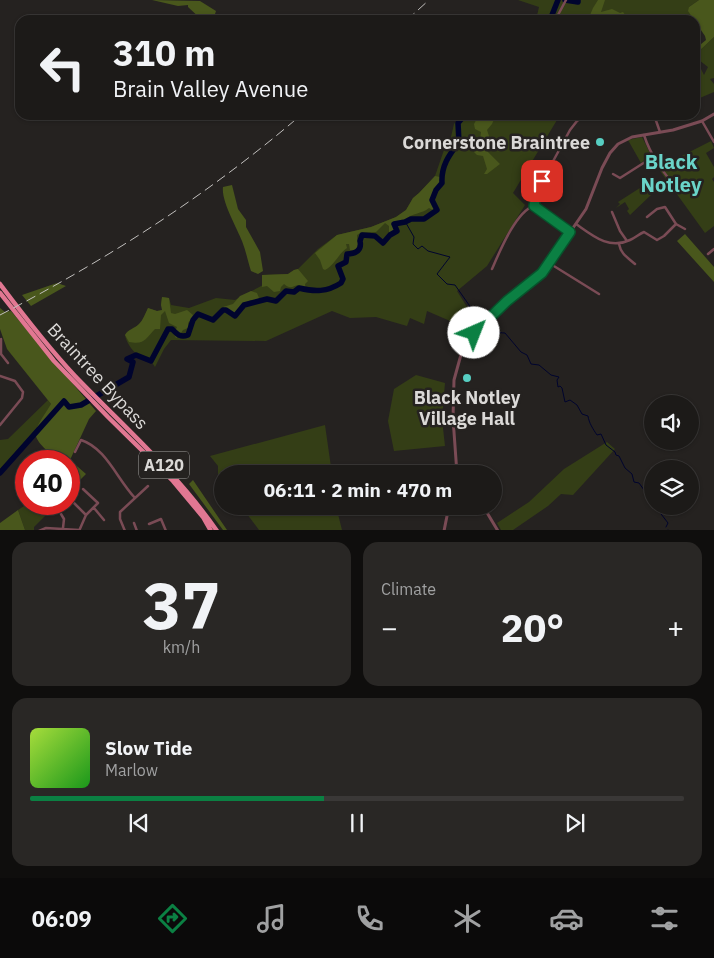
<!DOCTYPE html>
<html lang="en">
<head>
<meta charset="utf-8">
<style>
	:root { --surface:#1c1a18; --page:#292725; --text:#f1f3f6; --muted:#a0a1a2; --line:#3a3837; --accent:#0b8043 }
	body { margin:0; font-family:"IBM Plex Sans",sans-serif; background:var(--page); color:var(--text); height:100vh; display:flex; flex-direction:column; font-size:19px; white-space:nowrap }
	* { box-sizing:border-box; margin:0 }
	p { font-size:16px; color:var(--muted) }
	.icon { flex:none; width:28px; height:28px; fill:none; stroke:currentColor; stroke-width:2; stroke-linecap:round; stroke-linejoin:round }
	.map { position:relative; height:530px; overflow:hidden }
	.details { display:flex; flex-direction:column; gap:12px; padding:12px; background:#0f0e0d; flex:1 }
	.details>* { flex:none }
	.banner { position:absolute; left:15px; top:15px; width:685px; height:105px; border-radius:15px; box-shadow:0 1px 4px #0004,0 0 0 1px var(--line); background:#1c1a18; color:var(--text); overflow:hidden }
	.controls { position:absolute; left:644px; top:395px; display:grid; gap:10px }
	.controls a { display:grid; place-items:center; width:55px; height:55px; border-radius:50%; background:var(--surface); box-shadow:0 1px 4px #0004,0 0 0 1px var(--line); font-size:25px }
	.speed { position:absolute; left:15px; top:450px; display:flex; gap:10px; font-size:25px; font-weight:700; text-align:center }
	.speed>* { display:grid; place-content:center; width:65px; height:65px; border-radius:50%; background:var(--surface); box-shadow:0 1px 4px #0004,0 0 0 1px var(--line); line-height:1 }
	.speed .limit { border:8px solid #d22; background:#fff; color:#111 }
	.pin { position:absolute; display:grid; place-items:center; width:42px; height:42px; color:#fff; margin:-21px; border-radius:10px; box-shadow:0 2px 8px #0006 }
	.me { position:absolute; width:55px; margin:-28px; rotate:44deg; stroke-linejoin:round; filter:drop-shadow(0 0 4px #0008) }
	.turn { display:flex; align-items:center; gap:18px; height:105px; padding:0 15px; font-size:22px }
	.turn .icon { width:65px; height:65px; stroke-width:2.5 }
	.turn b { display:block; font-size:35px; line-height:42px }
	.big { font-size:38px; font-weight:700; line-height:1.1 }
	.details .widget { flex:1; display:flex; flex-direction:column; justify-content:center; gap:8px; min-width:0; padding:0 18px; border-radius:15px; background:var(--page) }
	.details .dial { align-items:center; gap:0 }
	.dial b { font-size:65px; line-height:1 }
	.song { display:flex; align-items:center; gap:15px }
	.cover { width:60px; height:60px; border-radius:8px; background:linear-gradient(135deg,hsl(80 70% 55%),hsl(120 70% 35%)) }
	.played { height:5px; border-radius:2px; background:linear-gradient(90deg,var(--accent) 45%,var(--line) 45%) }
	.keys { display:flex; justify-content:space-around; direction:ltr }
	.heat { display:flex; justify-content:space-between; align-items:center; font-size:28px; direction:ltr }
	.details .tiles { flex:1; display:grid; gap:12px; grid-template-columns:1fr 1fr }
	.widget:last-child { grid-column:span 2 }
	.trip { position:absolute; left:214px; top:465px; width:288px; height:50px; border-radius:25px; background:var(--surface); box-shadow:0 1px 4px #0004,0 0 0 1px var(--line); font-weight:700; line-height:50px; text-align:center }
	.menu { display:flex; height:80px; justify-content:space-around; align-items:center; background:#0b0a0a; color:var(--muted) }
	.menu .icon { width:35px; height:35px }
	.menu .active { color:var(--accent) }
	.menu b { font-size:22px; color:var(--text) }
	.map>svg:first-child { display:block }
</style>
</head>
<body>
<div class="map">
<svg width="714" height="531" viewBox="0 0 714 531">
	<rect width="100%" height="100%" fill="#252220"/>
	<path fill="#343e16" d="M 518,0 L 699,0 L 689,7 L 694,20 L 536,20 L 539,7 Z
		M 714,37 L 714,78 L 710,79 L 714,84 L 714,92 L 695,100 L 695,62 L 697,67 L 701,69 L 704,75 L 708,67 L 699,60 L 695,55 Z
		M 461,115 L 560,115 L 513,193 L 525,205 L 487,266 L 457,291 L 472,315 L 464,327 L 427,311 L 424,324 L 410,318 L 407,326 L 376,317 L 350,318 L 332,311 L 266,341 L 171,340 L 164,349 L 155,367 C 151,359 146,360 139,356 C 133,352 126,342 125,335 L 142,322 L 148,308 L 157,311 L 164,310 L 161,305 L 162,297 L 169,298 L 171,305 L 189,308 L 216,298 L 235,300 L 263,285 L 262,275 L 288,274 L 294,270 L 298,269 L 318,249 L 337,235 L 371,227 L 396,217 L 406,210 L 413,198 L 419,193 L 435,176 L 444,150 L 451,137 L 454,124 Z
		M 642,137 L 651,155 L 641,163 L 628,140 Z
		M 711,141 L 714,148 L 706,153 L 714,167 L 714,177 L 712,179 L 714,182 L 714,226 L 705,233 L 658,168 Z
		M 643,186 L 649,195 L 651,195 L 630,215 L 627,211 L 629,209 L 625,202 L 616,208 L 620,204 L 618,202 Z
		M 416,375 L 445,383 L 442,419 L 445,446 L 394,451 L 388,421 L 394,389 Z
		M 48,400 L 53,407 L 29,438 L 0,469 L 0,440 L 8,439 Z
		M 325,425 L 332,474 L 222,474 L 222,480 L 218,474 L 218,466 L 210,456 Z
		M 607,442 L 615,449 L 573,495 L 561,494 L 548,506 L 513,530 L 501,530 L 497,523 L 529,502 L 564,469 Z
		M 27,504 L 57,504 L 34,527 L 34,530 L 25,530 L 18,510 Z
		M 241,506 L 336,506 L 342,530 L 259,530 Z"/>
	<path fill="#49571c" d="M 152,0 L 200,1 L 216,11 L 213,20 L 202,20 L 188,7 L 188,5 L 178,6 Z
		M 598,0 L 605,0 L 601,12 L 612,9 L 620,13 L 623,12 L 629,20 L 588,20 L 593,8 Z
		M 699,0 L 714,0 L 714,37 L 695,55 L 695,49 L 706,40 L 705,36 L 688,11 L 689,7 Z
		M 479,115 L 496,115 L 492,124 L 487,130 L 489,136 L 487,151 L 500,164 L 487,174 L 484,174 L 487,169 L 483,156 L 477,155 L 474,152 L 480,140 L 481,132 L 475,129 L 474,124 Z
		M 435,176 L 440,177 L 441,181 L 431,197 L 437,207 L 433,210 L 429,208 C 422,214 411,213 405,220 L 395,222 L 397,233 L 393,234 L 389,233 L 389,226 L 385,223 L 376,232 L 362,232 L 357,235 L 357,241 L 359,244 L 358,250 L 350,250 L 349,244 L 346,244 L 347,248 C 338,254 335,265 325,270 L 323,269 L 320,260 L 315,253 L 337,235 L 371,227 L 396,217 L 406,210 L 413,198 L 419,193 Z
		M 232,185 L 238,209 L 246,220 L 246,227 L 260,252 L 263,271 L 258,274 L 251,271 C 248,262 246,251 242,241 C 237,228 221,201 223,187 Z
		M 685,234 L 714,267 L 714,282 L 677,241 Z
		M 298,269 L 308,281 L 305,284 L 306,290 L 303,291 L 299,285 C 292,286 291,290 284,284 L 281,287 L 280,291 L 274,292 L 267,286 L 262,287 L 262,275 L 288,274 L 294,270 Z
		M 57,283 L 66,286 L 31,306 L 22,295 Z
		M 251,291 L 257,293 L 259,298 L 256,302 L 251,300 L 243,304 L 233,315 L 223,307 L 233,304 L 240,296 Z
		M 162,297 L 169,298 L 171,313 L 175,314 L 187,310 L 193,315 L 192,318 L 188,323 L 188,328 L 183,330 L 179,336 L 176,338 L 174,334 L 177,327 L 169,323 L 165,311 L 161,315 L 160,329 L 155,329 C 145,339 145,345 129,342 L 125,335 C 128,329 134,329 139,324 C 143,320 145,314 148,308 L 157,311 L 162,310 L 161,305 Z
		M 0,308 L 5,312 L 11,311 L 96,411 L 89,419 L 70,460 L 86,474 L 80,480 L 69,471 L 69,461 L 57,461 C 29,432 30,438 51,404 L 7,349 L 0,329 Z
		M 193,480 L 227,530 L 228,530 L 223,530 L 189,484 Z
		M 18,510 L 25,530 L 0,530 L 0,523 Z"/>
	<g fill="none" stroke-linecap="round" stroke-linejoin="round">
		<path stroke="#00042e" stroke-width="1" d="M 406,223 L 414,237 L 413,244 L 418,249 L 422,246 L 428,251 L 450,257 L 437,274 L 447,284 L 455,285 L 481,322
			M 485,326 C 490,331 499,333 505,333 L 521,352 L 527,355 L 531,364 L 539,365 L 551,375 L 559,377 L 557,380 L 558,387 L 560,386 L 562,388 L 565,402 L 570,400 L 577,405 L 582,414 L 588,416 C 589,423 593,429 597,435 L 601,434 L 606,445 L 615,452 L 616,455 L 619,456 L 625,468 L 632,474 L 634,482 L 639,483 L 652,501
			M 655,506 L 668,523 L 666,527
			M 668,530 L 668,531"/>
		<path stroke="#00042e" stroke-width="5.5" d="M 565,0 L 578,2 L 578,0
			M 550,20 L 558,0
			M 0,473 L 64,401 L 69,407 L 81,405 L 129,377 L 133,362 L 127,359 L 136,355 L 151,361 L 168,329 L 172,329 C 177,334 180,338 188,335 L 193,320 L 198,314 L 213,320 L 223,310 L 226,310 L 235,316 L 244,305 L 267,299 L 276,301 L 286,291 L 294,292 L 299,288 C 315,292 327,292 341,283 L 343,279 L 338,266 L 346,262 L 347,254 C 356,254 362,250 360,241 L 362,235 L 375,236 L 383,243 L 390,235 L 397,231 L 394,224 L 405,222 L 411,219 L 424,219 L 437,210 L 432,200 L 436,190 L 442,183 C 441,166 449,155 459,142 L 458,123 L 465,115"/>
		<path stroke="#7a4b55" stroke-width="2.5" d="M 558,20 L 558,15 L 566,0
			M 654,115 L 660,132
			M 702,121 L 714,142
			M 644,135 C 651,157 664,173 678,190
			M 613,174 L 620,178 L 653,157
			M 534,206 L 538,189 L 570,130 L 577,121 L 587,115
			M 534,206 L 570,232
			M 612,212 L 620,231 L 627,241
			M 647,217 L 657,209 L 665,207 L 676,224
			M 576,224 C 593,236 609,250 630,240 C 635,238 639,234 644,232 L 657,240 L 664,236 L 676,224 L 685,229
			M 619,244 C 621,254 627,257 635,264
			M 708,254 L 714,249
			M 549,263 L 599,294
			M 492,269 C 499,253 516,211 534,206
			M 0,354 L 1,354 L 1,339
			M 1,354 L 8,363
			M 0,376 L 15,381 L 23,392 L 22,398 L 0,425
			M 75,452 L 81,440 C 106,448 117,479 135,498
			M 74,503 L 86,515
			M 94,508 L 104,520
			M 61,514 L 64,519 L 63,528
			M 134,523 L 137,531
			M 149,524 L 161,519 L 166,531
			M 39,531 L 46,528 L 79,530
			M 79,531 L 86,515 L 98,503 L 83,489
			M 125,531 L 120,519 L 120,512 L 148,486"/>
		<path stroke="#7a4b55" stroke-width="3" d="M 457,474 L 453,418 L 454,380 L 462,351 L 476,331 L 492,315 L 542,273 L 586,209 L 602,168 L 610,153 L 618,144 L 632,137 L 673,130 L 702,121 L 714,114
			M 483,506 L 498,531
			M 444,531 L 449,506"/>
		<path stroke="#e17792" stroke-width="4.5" d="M 0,284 C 24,316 48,347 75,376 C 124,427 176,472 217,531
			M 0,293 L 54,361 L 108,417 L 173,481 L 203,517 L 211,531"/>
		<path stroke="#c1bfbd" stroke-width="1" stroke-dasharray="10 5" stroke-linecap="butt" d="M 407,20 L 429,0
			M 0,315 C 108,259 209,194 301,115"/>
	</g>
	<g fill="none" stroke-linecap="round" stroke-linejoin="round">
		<g stroke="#07532c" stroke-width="12">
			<path id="route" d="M 474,333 L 507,301 L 542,273 L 570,232 L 534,206 L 536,195 L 542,181"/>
		</g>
		<use href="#route" stroke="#0b8043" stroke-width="9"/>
	</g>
	<g fill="#57cec2" stroke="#252220" stroke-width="2">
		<circle cx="600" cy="142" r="5"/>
		<circle cx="467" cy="378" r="5"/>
	</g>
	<g text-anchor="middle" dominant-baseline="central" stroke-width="5" stroke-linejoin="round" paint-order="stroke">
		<rect fill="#252220" stroke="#a4a2a0" stroke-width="1" x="139" y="451.5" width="50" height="27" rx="4"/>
		<g font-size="16" font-weight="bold" fill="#dbd9d7">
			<text x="164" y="465">A120</text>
		</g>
		<g font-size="18" font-weight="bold" fill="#dbd9d7" stroke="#252220" text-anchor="end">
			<text x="590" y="142">Cornerstone Braintree</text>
			<text x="467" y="397" text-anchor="middle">Black Notley<tspan x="467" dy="21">Village Hall</tspan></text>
		</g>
		<g font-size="18" fill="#dbd9d7" stroke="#252220">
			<text transform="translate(98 376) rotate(47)">Braintree Bypass</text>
		</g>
		<g font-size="20" font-weight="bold" fill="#6ad4c9" stroke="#252220">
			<text x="671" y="161">Black<tspan x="671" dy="23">Notley</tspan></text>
		</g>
	</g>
</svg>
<div class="controls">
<a><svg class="icon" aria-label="sound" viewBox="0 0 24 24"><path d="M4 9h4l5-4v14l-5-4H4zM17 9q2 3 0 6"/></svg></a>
<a><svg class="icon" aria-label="layers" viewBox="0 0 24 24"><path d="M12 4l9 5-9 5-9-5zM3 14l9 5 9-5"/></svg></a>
</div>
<div class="speed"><div class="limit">40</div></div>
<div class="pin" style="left:542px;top:181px;background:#d93025"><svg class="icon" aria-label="arrive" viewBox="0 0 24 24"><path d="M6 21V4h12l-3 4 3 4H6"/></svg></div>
<svg class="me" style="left:474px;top:333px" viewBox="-20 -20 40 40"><circle r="19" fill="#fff"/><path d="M0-13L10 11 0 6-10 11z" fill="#0b8043"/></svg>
<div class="trip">06:11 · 2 min · 470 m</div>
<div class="banner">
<div class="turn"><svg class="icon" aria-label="left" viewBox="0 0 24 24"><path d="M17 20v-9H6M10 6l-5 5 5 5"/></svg><div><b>310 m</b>Brain Valley Avenue</div></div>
</div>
</div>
<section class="details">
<div class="tiles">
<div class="widget dial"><b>37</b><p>km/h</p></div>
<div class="widget"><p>Climate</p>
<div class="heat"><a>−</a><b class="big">20°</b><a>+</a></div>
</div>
<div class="widget">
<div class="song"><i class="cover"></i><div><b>Slow Tide</b><p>Marlow</p></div></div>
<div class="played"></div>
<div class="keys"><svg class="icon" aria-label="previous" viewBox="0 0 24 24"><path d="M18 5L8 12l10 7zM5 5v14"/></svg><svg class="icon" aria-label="pause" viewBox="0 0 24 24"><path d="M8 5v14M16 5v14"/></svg><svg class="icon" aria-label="next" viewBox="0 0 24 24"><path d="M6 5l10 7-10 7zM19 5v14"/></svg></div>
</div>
</div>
</section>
<nav class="menu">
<b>06:09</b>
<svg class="icon active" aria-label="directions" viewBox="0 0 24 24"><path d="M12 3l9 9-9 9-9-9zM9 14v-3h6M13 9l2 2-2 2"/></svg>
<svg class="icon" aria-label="music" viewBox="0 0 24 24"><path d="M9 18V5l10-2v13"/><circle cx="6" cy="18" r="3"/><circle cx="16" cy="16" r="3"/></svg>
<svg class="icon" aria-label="phone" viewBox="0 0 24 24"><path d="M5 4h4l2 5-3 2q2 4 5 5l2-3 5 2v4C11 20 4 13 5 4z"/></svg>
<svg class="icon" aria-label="climate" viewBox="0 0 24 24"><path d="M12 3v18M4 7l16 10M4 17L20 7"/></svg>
<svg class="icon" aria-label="car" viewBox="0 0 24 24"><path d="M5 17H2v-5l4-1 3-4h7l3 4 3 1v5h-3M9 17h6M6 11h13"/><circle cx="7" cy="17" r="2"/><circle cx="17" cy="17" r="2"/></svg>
<svg class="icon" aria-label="filters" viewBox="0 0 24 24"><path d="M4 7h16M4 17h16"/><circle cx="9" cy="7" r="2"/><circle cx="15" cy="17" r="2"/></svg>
</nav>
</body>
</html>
